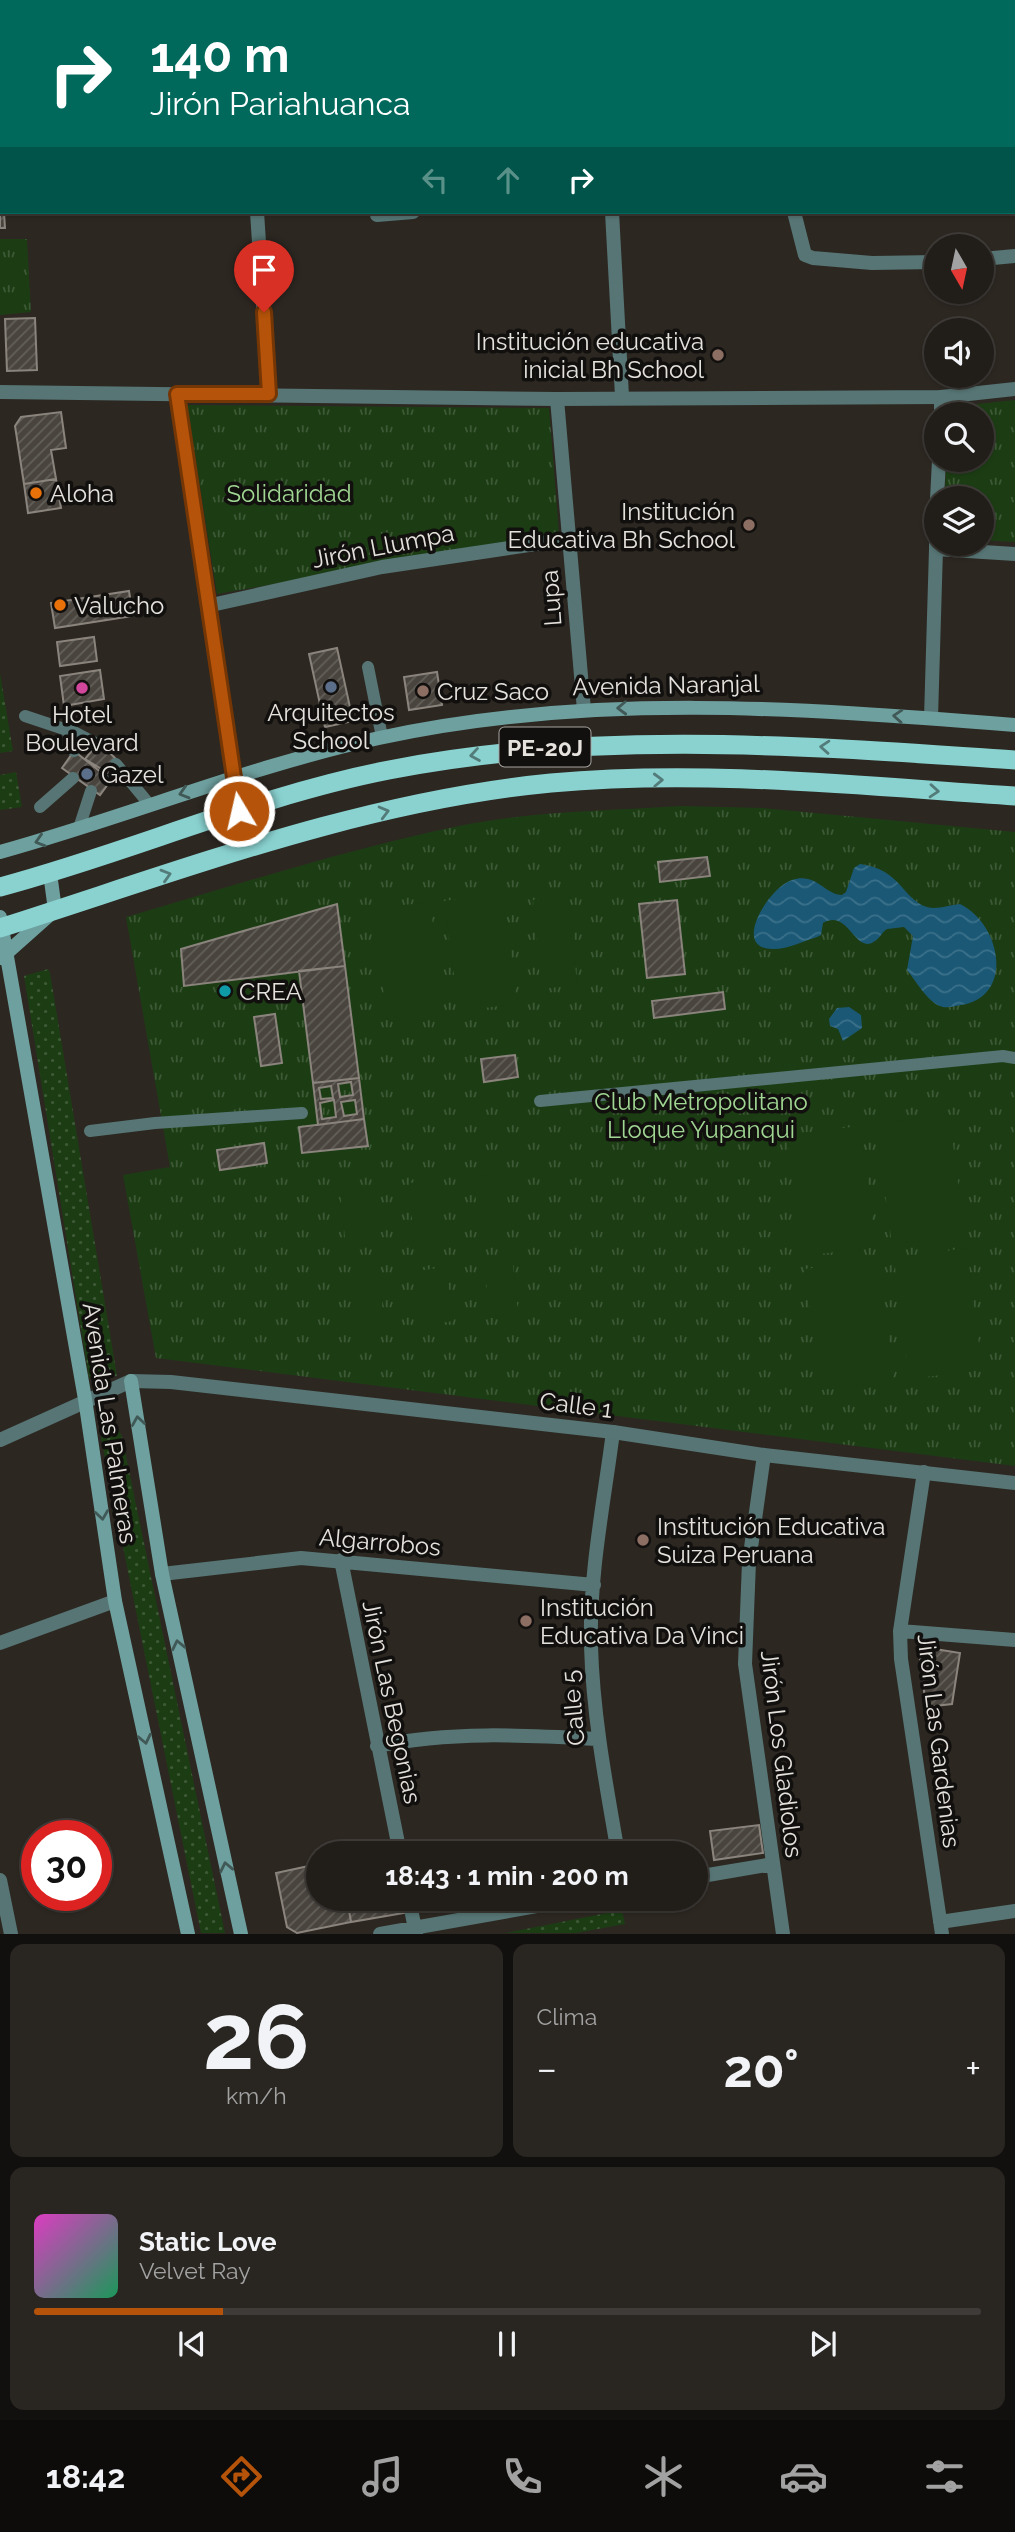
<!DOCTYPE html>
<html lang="es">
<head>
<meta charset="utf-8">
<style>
	:root { --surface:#211d19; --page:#292622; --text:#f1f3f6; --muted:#a2a2a2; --line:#3e3b38; --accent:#b45309 }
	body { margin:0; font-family:Raleway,sans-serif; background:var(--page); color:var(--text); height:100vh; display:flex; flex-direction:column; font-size:26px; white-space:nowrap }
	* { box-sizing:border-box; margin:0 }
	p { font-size:23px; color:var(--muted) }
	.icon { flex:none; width:38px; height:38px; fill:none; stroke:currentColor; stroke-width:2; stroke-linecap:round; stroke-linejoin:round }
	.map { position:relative; height:1934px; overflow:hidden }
	.side { display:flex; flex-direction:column; gap:10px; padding:10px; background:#12100e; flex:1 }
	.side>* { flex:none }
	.top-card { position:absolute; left:0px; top:0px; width:1015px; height:214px; box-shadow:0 2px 5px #0004,0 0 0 2px var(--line); background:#00695c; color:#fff; overflow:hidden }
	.needle { width:46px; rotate:171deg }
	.buttons { position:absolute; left:924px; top:234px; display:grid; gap:14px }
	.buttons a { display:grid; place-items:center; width:70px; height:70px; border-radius:50%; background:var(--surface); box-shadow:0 2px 5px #0004,0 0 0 2px var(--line); font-size:35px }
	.speed { position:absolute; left:21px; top:1820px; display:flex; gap:14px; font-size:35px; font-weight:700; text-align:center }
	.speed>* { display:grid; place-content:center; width:91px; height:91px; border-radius:50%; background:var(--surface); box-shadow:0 2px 5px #0004,0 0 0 2px var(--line); line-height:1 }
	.speed .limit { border:10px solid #d22; background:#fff; color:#111 }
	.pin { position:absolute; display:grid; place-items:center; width:60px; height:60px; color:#fff; margin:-72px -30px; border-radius:50% 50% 50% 0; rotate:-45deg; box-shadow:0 0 7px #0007 }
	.pin .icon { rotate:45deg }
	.me { position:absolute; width:77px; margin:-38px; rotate:351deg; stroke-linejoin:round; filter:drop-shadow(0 0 5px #0008) }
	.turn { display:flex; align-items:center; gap:24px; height:147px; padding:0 35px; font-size:32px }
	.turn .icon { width:91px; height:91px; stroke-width:2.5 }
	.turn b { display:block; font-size:49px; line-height:60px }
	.lanes { display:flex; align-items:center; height:66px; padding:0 35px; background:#0003; justify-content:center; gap:35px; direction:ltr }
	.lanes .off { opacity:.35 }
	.big { font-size:52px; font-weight:700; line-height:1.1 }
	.side .card { flex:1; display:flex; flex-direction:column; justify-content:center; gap:10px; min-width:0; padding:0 24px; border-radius:14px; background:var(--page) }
	.side .dial { align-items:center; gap:0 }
	.dial b { font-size:91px; line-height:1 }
	.song { display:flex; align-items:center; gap:21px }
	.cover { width:84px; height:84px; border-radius:10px; background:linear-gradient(135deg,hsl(310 70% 55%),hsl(150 70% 35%)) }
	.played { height:7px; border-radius:4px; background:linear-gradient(90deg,var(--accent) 20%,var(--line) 20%) }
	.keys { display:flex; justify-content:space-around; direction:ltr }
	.heat { display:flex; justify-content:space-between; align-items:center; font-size:38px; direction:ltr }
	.side .tiles { flex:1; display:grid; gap:10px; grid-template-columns:1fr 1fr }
	.card:last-child { grid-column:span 2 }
	.trip { position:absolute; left:306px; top:1841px; width:402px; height:70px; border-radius:35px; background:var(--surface); box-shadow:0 2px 5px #0004,0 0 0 2px var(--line); font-weight:700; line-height:70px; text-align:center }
	.menu { display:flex; height:112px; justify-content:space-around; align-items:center; background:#0d0c0a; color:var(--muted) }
	.menu .icon { width:49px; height:49px }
	.menu .on { color:var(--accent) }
	.menu b { font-size:32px; color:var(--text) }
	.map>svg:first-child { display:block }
</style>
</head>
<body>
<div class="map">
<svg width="1015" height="1934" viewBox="0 0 1015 1934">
	<defs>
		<pattern id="grass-dots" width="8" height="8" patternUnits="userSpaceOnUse" patternTransform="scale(1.75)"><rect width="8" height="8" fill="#1c3d14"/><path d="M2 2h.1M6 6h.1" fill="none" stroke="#3d5936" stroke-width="1.8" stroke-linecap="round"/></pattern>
		<pattern id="park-tufts" width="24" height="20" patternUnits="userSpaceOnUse" patternTransform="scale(1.75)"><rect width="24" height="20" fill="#1c3d14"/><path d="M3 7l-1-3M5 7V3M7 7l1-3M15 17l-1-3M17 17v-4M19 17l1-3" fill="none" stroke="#3d5936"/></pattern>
		<pattern id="water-waves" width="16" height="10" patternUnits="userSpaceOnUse" patternTransform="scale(1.75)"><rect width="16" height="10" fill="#1a5876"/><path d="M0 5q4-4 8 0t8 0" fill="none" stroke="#3b7089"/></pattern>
		<pattern id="building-hatch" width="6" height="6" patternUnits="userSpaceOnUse" patternTransform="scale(1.75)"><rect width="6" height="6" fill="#49443e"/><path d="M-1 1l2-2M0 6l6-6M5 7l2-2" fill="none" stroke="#635f59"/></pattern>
	</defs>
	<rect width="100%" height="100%" fill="#2c2721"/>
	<path fill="url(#grass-dots)" d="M 0,673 L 13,751 L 0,753 Z
		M 16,772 L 22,807 L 0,810 L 0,775 Z
		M 48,969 L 50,973 L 117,1376 L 89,1378 L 24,976 Z
		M 118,1428 L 122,1437 L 225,1933 L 201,1933 L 101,1438 L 102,1430 Z
		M 622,1910 L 625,1924 L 576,1933 L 505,1933 Z"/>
	<path fill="url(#park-tufts)" d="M 0,239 L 27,239 L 31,312 L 0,315 Z
		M 1015,400 L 1015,542 L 982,540 L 982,499 L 945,499 L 946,460 L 982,460 L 982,415 L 948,415 L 949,407 Z
		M 187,405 L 549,408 L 559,534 L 217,594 Z
		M 681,806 L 762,808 L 1015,832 L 1015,1466 L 156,1358 L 123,1175 L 170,1167 L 126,917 C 237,885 347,849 459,826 C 531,811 608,811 681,806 Z"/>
	<path fill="#1c3d14" d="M 502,893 L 517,1004 L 459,1011 L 444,901 Z
		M 569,896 L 577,985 L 541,989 L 533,900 Z
		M 430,902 L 444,1012 L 387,1019 L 373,909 Z
		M 949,1114 L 965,1235 L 892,1245 L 876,1124 Z
		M 860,1126 L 876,1247 L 803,1256 L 787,1135 Z
		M 504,1173 L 511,1227 L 480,1231 L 473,1177 Z
		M 438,1181 L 444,1241 L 414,1243 L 409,1183 Z
		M 369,1188 L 375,1244 L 346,1247 L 340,1191 Z
		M 967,1248 L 982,1370 L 909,1379 L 894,1258 Z
		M 512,1257 L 518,1314 L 490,1318 L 484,1261 Z
		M 878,1260 L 893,1381 L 821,1390 L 805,1269 Z
		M 446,1267 L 453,1321 L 424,1325 L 417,1271 Z
		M 380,1275 L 384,1330 L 357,1332 L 353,1277 Z"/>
	<path fill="url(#water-waves)" d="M 860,864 C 901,869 903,900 927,907 C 937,910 949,905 960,904 C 1001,924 1015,996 961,1005 C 954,1006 946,1009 940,1006 C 927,1001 916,981 907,970 L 913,936 L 904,927 L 887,929 C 882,932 880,938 875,941 C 855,956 849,908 823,923 L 821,935 L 817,937 C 804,941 788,949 774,949 C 729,950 770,886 792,880 C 816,872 825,895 842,895 L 846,892 L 854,868 Z
		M 849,1007 L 861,1015 L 862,1028 L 843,1041 L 838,1029 L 830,1026 L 829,1019 L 837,1008 Z"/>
	<path fill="url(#building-hatch)" stroke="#8a847d" stroke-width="2" fill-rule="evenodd" d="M 0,182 L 2,182 L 5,228 L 0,228 Z
		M 35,318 L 37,370 L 7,371 L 5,319 Z
		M 61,412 L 66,448 L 51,450 L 56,479 L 24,484 L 15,426 L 21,417 Z
		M 56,479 L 61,508 L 28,513 L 24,484 Z
		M 129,591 L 133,616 L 55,628 L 51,603 Z
		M 94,637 L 97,661 L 60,666 L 57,642 Z
		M 337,648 L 353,721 L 325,727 L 309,654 Z
		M 100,670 L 104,699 L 64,706 L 60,676 Z
		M 437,672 L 442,705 L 409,710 L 404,677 Z
		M 99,742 L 118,761 L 108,773 L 85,759 Z
		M 74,751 L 111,780 L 100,795 L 62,768 Z
		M 707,857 L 710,876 L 660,882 L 658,862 Z
		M 677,900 L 685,974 L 647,978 L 639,904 Z
		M 337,904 L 345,966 L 184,986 L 181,949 Z
		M 345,966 L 359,1078 L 313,1083 L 299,971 Z
		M 723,992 L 725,1009 L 654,1018 L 652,1001 Z
		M 275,1014 L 282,1063 L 261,1066 L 254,1017 Z
		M 515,1055 L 518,1077 L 484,1082 L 481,1059 Z
		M 359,1078 L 364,1119 L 318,1125 L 313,1083 ZM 351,1082 L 353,1095 L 340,1097 L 338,1084 ZM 331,1086 L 333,1098 L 321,1099 L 319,1088 ZM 334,1100 L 336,1117 L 322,1119 L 320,1103 ZM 355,1100 L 357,1114 L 344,1116 L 341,1102 Z
		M 364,1119 L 368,1146 L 302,1153 L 299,1127 Z
		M 264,1143 L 267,1163 L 220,1170 L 217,1150 Z
		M 929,1648 L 960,1653 L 952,1704 L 926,1707 L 920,1659 Z
		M 759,1825 L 763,1853 L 714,1860 L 710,1831 Z
		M 318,1864 L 318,1899 L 347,1899 L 351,1922 L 297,1933 L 287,1927 L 276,1873 Z
		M 347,1899 L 401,1899 L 404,1913 L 351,1922 Z"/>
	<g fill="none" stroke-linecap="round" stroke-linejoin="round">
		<path stroke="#567574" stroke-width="12" d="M 368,667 L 382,737
			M 25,716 L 76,733 L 97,744
			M 67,730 L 74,751
			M 116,764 L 149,804
			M 111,780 L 126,775
			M 40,807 L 73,778
			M 79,828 L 91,791
			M 540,1101 L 1003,1056 L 1015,1058
			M 90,1131 L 155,1123 L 302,1113"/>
		<path stroke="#567574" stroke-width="14" d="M 66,0 L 66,2
			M 250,0 L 250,2
			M 364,0 L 364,2
			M 446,0 L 446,2
			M 276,2 L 301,0
			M 377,212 L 377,215 L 413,212
			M 941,415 L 941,397
			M 937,499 L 939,460
			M 936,549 L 936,531"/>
		<path stroke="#567574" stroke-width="14" d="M 609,0 L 609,2
			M 775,0 L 775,2
			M 973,0 L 973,2
			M 1013,45 L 1015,44
			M 1013,157 L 1015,157
			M 257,212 L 269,394
			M 612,212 L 622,396
			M 794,212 L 805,255 L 813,258 L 872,263 L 936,262
			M 982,259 L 1015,256
			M 177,394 L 239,811
			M 557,399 L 584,710
			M 207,606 L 382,567 L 569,539
			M 931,718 L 936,549 L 1015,554
			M 613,1432 C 604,1502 589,1575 591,1646 C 593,1716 606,1784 618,1853
			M 0,1440 L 131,1381
			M 764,1455 L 749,1562 L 745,1664 L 783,1934
			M 924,1472 L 900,1631 L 901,1659 L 942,1934
			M 341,1560 L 400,1853
			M 162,1574 L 301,1558 L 594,1585
			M 900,1631 L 1015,1640
			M 0,1643 L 115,1601
			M 377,1746 C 451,1731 523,1735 598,1739
			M 696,1877 L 773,1864
			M 0,1880 L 11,1934
			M 409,1899 L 416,1934
			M 940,1922 L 1015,1911
			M 380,1934 L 576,1899"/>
		<path stroke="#567574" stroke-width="14" d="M 0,392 L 557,399 L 941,397 L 1015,389
			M 131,1381 L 171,1382 L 613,1432 L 764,1455 L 1015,1483"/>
		<path stroke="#6ea09f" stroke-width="14" d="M 0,852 C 127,817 250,766 379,738 C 589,692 803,708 1015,725
			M 0,917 L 85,1399 L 115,1601 L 188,1934
			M 1,958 L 55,910 L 50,873
			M 131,1381 L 162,1574 L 241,1934"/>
		<path stroke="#89d2d0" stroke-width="19" d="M 0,887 C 131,852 256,796 389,770 C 597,729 805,746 1015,760
			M 0,928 C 180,871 362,801 551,783 C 704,769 861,786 1015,796"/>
	</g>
	<defs><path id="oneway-chevron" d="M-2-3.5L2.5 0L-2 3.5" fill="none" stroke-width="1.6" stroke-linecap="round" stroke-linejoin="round" transform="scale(1.75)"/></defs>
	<g stroke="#405856">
		<use href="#oneway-chevron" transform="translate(622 708) rotate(178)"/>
		<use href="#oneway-chevron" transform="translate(898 716) rotate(-176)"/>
		<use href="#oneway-chevron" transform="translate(184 793) rotate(163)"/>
		<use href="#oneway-chevron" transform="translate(40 841) rotate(163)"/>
		<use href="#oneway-chevron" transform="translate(138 1421) rotate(-99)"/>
		<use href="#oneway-chevron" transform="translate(102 1515) rotate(82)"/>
		<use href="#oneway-chevron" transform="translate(178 1645) rotate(-102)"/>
		<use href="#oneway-chevron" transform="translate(145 1739) rotate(78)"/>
		<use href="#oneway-chevron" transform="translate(226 1867) rotate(-102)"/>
	</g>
	<g stroke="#537b79">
		<use href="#oneway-chevron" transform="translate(825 747) rotate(-176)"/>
		<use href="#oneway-chevron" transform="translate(475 755) rotate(171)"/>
		<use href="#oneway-chevron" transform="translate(658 780) rotate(-2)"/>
		<use href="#oneway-chevron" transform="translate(934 791) rotate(4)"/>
		<use href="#oneway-chevron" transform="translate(384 812) rotate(-15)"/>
		<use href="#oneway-chevron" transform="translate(166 875) rotate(-17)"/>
	</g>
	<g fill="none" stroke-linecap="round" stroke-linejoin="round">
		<g stroke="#753606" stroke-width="18">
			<path id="route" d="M 239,811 L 177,394 L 269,394 L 264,312"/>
		</g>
		<use href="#route" stroke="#b45309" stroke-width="12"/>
	</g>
	<g fill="#8d6e63" stroke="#12100e" stroke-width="2.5">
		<circle cx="718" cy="355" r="7"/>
		<circle cx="749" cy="525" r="7"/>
		<circle cx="423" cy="691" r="7"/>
		<circle cx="643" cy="1540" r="7"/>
		<circle cx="526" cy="1621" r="7"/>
	</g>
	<g fill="#e8710a" stroke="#12100e" stroke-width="2.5">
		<circle cx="36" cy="493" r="7"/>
		<circle cx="60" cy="605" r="7"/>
	</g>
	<g fill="#5c6f8a" stroke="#12100e" stroke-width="2.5">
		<circle cx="331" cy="687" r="7"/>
		<circle cx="87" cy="774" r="7"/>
	</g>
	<circle fill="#d1479c" stroke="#12100e" stroke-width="2.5" cx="82" cy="688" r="7"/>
	<circle fill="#0f9aa8" stroke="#12100e" stroke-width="2.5" cx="225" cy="991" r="7"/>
	<g text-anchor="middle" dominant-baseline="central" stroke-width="7" stroke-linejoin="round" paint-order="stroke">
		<rect fill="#12100e" stroke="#a6a3a0" stroke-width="2" x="499.5" y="727.5" width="91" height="39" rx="5"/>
		<g font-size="23" font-weight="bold" fill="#e5e2de">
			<text x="545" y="747">PE-20J</text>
		</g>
		<g font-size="24" fill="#e5e2de" stroke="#12100e" text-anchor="start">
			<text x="704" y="341" text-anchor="end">Institución educativa<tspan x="704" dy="28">inicial Bh School</tspan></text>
			<text x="50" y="493">Aloha</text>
			<text x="735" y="511" text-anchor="end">Institución<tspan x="735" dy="28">Educativa Bh School</tspan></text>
			<text x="74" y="605">Valucho</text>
			<text x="437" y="691">Cruz Saco</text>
			<text x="331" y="712" text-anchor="middle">Arquitectos<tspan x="331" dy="28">School</tspan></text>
			<text x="82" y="714" text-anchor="middle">Hotel<tspan x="82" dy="28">Boulevard</tspan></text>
			<text x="101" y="774">Gazel</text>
			<text x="239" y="991">CREA</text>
			<text x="657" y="1526">Institución Educativa<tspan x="657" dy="28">Suiza Peruana</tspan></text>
			<text x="540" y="1607">Institución<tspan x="540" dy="28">Educativa Da Vinci</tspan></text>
		</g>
		<g font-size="24" fill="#a0d793" stroke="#12100e">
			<text x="289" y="493">Solidaridad</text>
			<text x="701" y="1101">Club Metropolitano<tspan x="701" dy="28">Lloque Yupanqui</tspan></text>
		</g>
		<g font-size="24" fill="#e5e2de" stroke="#12100e">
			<text transform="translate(383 546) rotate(-11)">Jirón Llumpa</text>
			<text transform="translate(551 598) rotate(-94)">Lupa</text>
			<text transform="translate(666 685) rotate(-1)">Avenida Naranjal</text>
			<text transform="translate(576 1405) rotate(7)">Calle 1</text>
			<text transform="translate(110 1423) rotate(81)">Avenida Las Palmeras</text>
			<text transform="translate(380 1542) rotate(5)">Algarrobos</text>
			<text transform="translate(392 1702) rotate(78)">Jirón Las Begonias</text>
			<text transform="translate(573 1708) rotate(-95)">Calle 5</text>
			<text transform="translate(939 1741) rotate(83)">Jirón Las Gardenias</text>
			<text transform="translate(782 1754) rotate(83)">Jirón Los Gladiolos</text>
		</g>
	</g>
</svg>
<div class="buttons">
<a><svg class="needle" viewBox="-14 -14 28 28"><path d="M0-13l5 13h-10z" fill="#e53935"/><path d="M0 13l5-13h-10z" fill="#a2a2a2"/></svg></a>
<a><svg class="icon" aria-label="sound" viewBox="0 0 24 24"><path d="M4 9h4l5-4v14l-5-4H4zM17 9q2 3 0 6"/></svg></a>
<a><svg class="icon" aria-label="search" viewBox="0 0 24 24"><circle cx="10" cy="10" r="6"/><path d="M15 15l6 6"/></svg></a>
<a><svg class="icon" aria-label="layers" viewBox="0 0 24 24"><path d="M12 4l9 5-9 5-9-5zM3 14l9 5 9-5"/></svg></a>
</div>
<div class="speed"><div class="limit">30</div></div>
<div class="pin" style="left:264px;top:312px;background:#d93025"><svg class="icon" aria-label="arrive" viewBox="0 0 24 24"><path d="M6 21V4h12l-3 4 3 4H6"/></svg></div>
<svg class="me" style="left:239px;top:811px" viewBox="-20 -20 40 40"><circle r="17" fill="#b45309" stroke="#fff" stroke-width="3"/><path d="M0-11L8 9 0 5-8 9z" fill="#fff"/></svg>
<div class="trip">18:43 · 1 min · 200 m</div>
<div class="top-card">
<div class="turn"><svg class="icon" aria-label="right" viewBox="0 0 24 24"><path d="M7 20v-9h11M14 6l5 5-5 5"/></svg><div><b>140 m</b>Jirón Pariahuanca</div></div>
<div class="lanes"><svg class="icon off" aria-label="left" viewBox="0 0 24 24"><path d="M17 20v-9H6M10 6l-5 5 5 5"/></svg><svg class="icon off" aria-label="ahead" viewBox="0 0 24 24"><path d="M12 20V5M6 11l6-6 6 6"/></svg><svg class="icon" aria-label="right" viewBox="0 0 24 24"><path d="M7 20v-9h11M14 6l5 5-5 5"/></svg></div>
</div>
</div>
<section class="side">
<div class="tiles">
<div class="card dial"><b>26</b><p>km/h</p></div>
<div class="card"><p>Clima</p>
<div class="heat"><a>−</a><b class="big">20°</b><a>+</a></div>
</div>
<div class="card">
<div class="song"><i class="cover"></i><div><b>Static Love</b><p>Velvet Ray</p></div></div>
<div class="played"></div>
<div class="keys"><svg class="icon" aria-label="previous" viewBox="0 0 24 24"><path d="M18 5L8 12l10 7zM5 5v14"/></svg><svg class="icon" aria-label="pause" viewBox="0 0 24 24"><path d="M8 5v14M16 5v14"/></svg><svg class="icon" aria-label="next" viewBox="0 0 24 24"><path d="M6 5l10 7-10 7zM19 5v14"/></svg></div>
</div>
</div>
</section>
<nav class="menu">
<b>18:42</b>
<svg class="icon on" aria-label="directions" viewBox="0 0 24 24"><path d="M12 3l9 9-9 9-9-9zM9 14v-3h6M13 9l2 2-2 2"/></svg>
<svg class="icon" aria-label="music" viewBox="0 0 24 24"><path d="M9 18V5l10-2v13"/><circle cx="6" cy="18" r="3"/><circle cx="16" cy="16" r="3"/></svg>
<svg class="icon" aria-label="phone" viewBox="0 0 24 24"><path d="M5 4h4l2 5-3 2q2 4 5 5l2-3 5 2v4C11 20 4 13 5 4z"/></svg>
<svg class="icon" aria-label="climate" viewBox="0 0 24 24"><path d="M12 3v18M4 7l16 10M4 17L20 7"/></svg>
<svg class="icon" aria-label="car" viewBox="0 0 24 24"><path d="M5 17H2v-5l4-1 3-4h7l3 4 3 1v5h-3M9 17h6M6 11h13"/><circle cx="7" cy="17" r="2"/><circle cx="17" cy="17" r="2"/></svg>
<svg class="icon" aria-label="filters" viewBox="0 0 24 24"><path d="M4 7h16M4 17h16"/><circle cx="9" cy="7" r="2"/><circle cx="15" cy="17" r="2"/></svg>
</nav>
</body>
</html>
